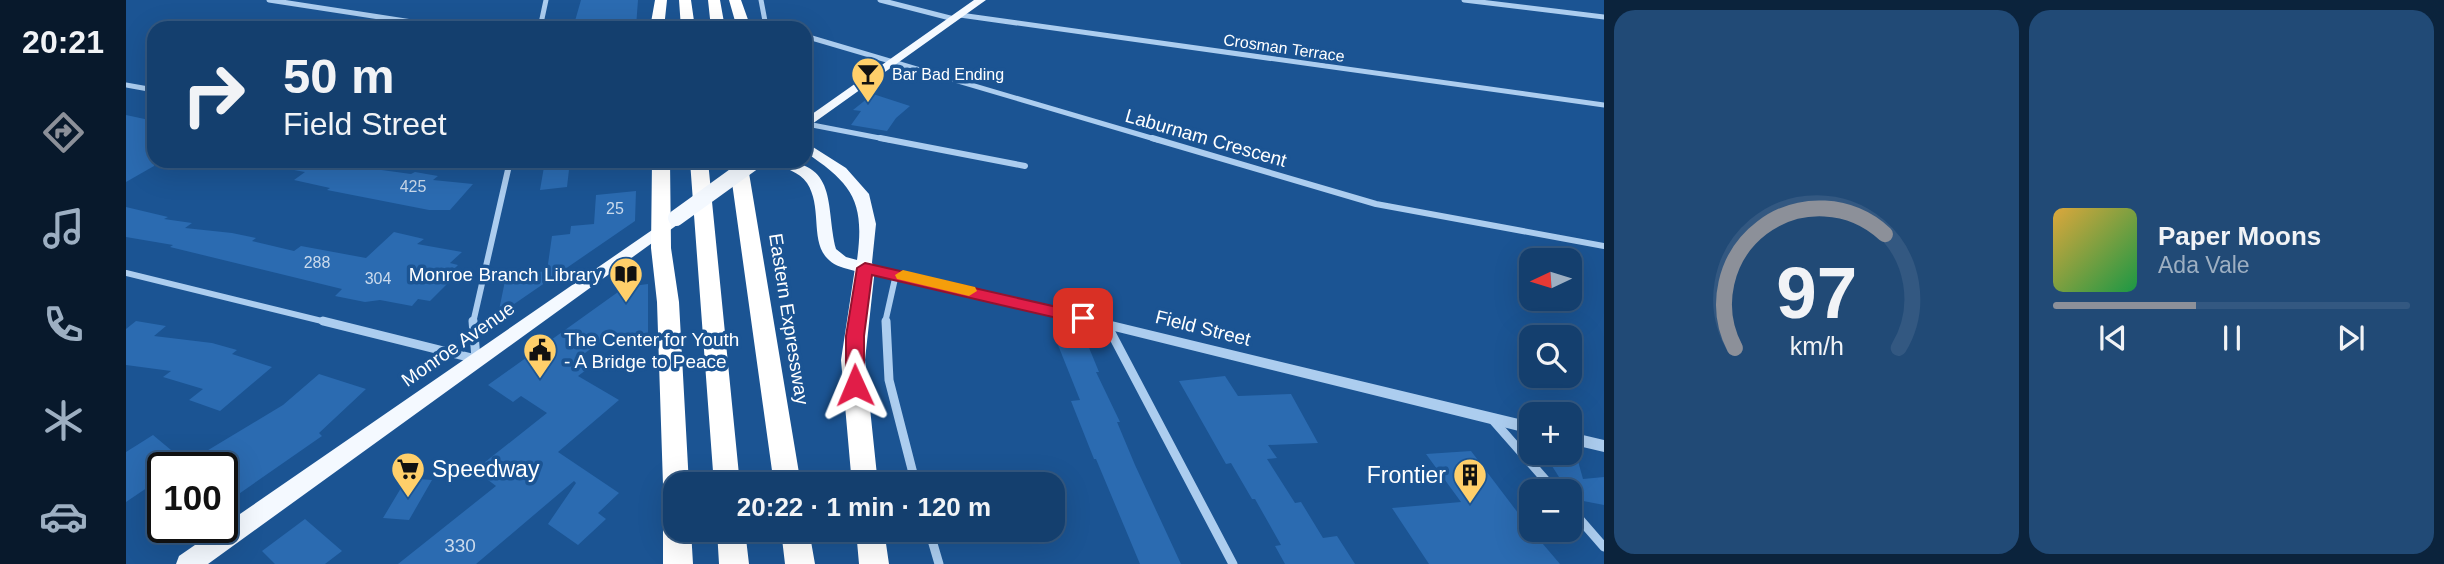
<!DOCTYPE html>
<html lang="en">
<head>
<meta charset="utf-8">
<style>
	:root { --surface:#143f6e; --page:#214a76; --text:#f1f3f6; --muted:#9dafc2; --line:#335881; --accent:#8c9099 }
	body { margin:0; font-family:Arial,sans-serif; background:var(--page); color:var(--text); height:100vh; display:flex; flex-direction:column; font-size:26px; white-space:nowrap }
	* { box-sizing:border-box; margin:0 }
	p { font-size:23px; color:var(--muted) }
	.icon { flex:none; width:38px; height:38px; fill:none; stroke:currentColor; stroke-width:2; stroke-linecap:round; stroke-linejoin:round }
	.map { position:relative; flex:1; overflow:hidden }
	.drawer { display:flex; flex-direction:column; gap:10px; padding:10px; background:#0b233c; width:840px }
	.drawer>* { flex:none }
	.guide { position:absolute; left:21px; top:21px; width:665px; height:147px; border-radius:21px; box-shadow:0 7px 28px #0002,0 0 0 2px var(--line); background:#143f6e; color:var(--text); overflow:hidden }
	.needle { width:46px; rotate:266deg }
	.fabs { position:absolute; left:1393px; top:248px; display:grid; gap:14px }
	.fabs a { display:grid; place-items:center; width:63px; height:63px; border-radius:14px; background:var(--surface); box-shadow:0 7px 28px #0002,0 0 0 2px var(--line); font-size:35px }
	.speed { position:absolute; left:21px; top:452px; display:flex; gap:14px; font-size:35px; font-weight:700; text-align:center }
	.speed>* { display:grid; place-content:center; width:91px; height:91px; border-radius:50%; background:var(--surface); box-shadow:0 7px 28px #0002,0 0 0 2px var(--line); line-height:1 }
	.speed .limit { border:4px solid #111; border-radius:10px; background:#fff; color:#111 }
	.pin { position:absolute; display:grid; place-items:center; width:60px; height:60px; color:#fff; margin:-30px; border-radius:14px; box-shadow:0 4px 10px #0006 }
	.me { position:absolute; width:77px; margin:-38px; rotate:359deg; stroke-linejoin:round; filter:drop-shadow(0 0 5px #0008) }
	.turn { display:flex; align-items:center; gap:24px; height:147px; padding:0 21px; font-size:32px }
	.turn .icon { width:91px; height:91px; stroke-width:2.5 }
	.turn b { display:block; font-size:49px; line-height:60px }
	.drawer .widget { flex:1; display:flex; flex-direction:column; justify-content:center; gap:10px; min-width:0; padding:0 24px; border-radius:21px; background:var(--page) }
	.drawer .dial { align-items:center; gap:0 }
	.dial svg { height:182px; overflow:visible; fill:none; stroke:var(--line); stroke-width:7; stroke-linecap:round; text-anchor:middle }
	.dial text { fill:var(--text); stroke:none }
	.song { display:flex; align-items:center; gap:21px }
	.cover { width:84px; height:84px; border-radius:10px; background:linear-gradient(135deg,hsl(40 70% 55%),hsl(140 70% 35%)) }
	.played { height:7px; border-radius:4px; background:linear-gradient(90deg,var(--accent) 40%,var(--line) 40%) }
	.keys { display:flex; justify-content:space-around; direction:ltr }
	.drawer .tiles { flex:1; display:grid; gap:10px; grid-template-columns:repeat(2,1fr) }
	.trip { position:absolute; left:537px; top:472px; width:402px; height:70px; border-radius:21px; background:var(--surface); box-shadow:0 7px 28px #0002,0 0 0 2px var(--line); font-weight:700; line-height:70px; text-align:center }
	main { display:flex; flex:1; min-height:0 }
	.dock { display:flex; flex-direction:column; width:126px; justify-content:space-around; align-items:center; background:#08192c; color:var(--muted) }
	.dock .icon { width:49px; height:49px }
	.dock .current { color:var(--accent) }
	.dock b { font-size:32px; color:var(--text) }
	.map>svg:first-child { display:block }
</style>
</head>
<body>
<main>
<nav class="dock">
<b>20:21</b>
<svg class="icon current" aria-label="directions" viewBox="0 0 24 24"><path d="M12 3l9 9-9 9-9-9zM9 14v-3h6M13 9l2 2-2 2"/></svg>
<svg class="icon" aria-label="music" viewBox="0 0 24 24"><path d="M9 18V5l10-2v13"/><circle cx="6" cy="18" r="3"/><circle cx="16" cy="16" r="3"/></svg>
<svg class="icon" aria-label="phone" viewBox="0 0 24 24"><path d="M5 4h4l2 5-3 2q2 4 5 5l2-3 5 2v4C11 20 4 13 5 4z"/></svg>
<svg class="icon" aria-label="climate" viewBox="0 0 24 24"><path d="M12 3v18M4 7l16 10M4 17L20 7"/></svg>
<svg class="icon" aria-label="car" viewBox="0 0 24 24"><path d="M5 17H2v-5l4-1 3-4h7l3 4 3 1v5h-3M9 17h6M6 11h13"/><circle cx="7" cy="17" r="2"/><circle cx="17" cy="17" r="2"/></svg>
</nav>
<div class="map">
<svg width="1478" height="564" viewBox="0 0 1478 564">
	<rect width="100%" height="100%" fill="#1b5493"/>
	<path fill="#2b6bb1" d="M 455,0 L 512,0 L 510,27 L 447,28 Z
		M 747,94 L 784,106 L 770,118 L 761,131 L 725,125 L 735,111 L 727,110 Z
		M 0,115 L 28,121 L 28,166 L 0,182 Z
		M 158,161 L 225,161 L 219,165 L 285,174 L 289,172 L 312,176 L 307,180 L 347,184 L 324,210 L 303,210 L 201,190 L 204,188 L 168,180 L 179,172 L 157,168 Z
		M 419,161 L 444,161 L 441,187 L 414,190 Z
		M 510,191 L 509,221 L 372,315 L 380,276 L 421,271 L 426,236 L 444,234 L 445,226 L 468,224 L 470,195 Z
		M 0,207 L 42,217 L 38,219 L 66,223 L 59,228 L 106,233 L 130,238 L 126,241 L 168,251 L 175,246 L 240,258 L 268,232 L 298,239 L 291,244 L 336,252 L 324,263 L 332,265 L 320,277 L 326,279 L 304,301 L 292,299 L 286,306 L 254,300 L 239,302 L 209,296 L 216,289 L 44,247 L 47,245 L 0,237 Z
		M 522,284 L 522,342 L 499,345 L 482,336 L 451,359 L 464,367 L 452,376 L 493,400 L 432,452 L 493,493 L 472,513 L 480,519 L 452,545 L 422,524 L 450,483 L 448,481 L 350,564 L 272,564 L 370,486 L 349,470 L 421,413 L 395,396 L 387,402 L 362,385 L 499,287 Z
		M 10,321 L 40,326 L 28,336 L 86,343 L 111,350 L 106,354 L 146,367 L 94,411 L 63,400 L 77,389 L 37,377 L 45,371 L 0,365 L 0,329 Z
		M 959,338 L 973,372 L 970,372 L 994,422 L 991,422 L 1009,465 L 1055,564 L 1014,564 L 970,459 L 968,459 L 945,401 L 954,400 L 930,340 Z
		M 193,374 L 240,389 L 193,433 L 196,436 L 107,498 L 96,490 L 96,467 L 54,467 L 157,405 Z
		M 1099,376 L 1112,396 L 1165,394 L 1192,443 L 1142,445 L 1151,458 L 1141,459 L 1169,503 L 1175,502 L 1197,538 L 1211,536 L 1229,564 L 1159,564 L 1149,546 L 1155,545 L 1129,499 L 1126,499 L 1105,463 L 1100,464 L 1053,381 Z
		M 27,435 L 45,450 L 31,462 L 37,471 L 37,477 L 0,502 L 0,452 Z
		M 1345,451 L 1405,530 L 1434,564 L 1303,564 L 1266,508 L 1335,502 L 1300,454 Z
		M 1419,455 L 1452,461 L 1457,479 L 1478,477 L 1478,505 L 1447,499 Z
		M 281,478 L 306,480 L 283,520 L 257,518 Z
		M 179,519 L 216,551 L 199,564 L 149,564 L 136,551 Z"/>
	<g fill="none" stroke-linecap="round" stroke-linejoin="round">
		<path stroke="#accdef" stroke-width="5" d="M 143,0 L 325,28
			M 635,0 L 639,21 L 651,28
			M 754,0 L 828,19
			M 1338,0 L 1478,17
			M 834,15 L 1478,105
			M 414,28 L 420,0
			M 679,36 L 1032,140
			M 0,85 L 28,90
			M 681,124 L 764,140"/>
		<path stroke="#accdef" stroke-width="6" d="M 754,138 L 899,166
			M 1026,138 L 1250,204 L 1478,246
			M 0,273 L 204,323
			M 347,323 L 384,161
			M 759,323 L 770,274"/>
		<path stroke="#accdef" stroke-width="9" d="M 197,321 L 350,359 L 347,321
			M 760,321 L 763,380 L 790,485
			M 981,325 L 1107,564
			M 1366,419 L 1430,492
			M 1444,508 L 1478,547
			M 803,530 L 813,564"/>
		<path fill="#accdef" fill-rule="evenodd" d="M 739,264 L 786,273 L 1405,422 L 1405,434 L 786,281 L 735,271 L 733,268 L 735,265 Z
			M 1444,432 L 1478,440 L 1478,452 L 1444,444 Z"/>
		<path fill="#f4f9ff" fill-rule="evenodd" d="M 848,0 L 860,0 L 679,129 L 679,119 Z
			M 679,142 L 720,168 L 743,194 L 750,224 L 745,272 C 736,274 727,270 718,268 C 677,256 700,212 681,183 C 673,171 659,170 650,161 C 713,161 699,206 710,249 L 720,257 L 731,260 C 739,202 727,184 679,152 Z
			M 545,217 L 551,219 L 553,222 L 551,225 L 82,564 L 50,564 L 53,556 Z"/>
		<path fill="#fff" fill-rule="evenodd" d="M 529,0 L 541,0 L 538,28 L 524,28 Z
			M 553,0 L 565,0 L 569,28 L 555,28 Z
			M 582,0 L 594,0 L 599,28 L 585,28 Z
			M 603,0 L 615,0 L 625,28 L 611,28 Z
			M 526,161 L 544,161 L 545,248 L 553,302 L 563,485 L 550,485 L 550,496 L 540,493 L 537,485 L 531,302 L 525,248 Z
			M 564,161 L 582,161 L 614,485 L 588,485 Z
			M 603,161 L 621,161 L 675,485 L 648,485 Z
			M 739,261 L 746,263 L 749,268 L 739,360 L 752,485 L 726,485 L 715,360 L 729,268 L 732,263 Z
			M 550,518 L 550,530 L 565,530 L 567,564 L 537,564 L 537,530 L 541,521 Z
			M 591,530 L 619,530 L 623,564 L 593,564 Z
			M 655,530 L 683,530 L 689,564 L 659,564 Z
			M 730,530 L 758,530 L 763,564 L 733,564 Z"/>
		<path stroke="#f4f9ff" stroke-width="16" d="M 550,218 L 629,161"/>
	</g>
	<path fill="#e11d48" stroke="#92132f" stroke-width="2" d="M 739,263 L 957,313 L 965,318 L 957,324 L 746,275 L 738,336 L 738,385 L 735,390 L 722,390 L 720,385 L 720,336 L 731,268 Z"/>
	<path fill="#f59e0b" d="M 777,270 L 849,287 L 851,291 L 843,296 L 771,279 L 769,275 Z"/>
	<defs>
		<g id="bar-pin" transform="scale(1.75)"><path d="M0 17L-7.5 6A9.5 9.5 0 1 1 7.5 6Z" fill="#ffcf6a" stroke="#1b5493"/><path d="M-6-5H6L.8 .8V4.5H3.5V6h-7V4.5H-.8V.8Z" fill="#111"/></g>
		<g id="library-pin" transform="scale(1.75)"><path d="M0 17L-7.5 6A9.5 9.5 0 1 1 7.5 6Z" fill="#ffcf6a" stroke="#1b5493"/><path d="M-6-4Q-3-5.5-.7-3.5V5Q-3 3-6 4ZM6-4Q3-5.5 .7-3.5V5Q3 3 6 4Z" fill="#111"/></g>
		<g id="civic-pin" transform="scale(1.75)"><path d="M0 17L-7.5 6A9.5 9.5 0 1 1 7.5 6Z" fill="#ffcf6a" stroke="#1b5493"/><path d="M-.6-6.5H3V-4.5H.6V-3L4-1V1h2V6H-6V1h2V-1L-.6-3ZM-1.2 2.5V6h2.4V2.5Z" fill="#111"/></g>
		<g id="supermarket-pin" transform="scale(1.75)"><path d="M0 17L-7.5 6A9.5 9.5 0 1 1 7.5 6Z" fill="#ffcf6a" stroke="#1b5493"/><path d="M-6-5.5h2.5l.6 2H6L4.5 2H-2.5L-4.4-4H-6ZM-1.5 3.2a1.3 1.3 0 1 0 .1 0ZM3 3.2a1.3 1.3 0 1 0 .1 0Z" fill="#111"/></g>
		<g id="building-pin" transform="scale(1.75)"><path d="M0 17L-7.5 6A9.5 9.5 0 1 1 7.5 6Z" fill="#ffcf6a" stroke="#1b5493"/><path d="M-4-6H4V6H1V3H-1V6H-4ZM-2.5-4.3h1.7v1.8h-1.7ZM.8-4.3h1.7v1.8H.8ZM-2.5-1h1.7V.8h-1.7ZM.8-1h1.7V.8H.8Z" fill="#111"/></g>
	</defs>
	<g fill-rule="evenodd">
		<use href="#bar-pin" x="742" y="74"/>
		<use href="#library-pin" x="500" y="274"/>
		<use href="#civic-pin" x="414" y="350"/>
		<use href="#supermarket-pin" x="282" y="469"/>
		<use href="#building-pin" x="1344" y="475"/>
	</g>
	<g text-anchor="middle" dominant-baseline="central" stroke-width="7" stroke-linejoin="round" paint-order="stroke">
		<g font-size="16" fill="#fff" stroke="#1b5493">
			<text transform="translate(1158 48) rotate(8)">Crosman Terrace</text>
		</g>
		<g font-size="16" fill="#fff" stroke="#1b5493" text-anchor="start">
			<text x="766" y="74">Bar Bad Ending</text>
		</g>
		<g font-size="16" fill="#cadaec">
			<text x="287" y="186">425</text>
			<text x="489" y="208">25</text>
			<text x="191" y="262">288</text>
			<text x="252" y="278">304</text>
		</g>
		<g font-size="19" fill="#fff" stroke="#1b5493">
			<text transform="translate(1080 138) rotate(16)">Laburnam Crescent</text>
			<text transform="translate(663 319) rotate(81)">Eastern Expressway</text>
			<text transform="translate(1077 328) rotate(14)">Field Street</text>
			<text transform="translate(332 344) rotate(-35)">Monroe Avenue</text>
		</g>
		<g font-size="19" fill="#fff" stroke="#1b5493" text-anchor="end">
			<text x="476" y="274">Monroe Branch Library</text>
			<text x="438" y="339" text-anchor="start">The Center for Youth<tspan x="438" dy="22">- A Bridge to Peace</tspan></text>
		</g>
		<g font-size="19" fill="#cadaec">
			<text x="334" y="545">330</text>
		</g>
		<g font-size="23" fill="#fff" stroke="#1b5493" text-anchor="start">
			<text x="306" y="469">Speedway</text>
			<text x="1320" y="475" text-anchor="end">Frontier</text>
		</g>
	</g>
</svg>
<div class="fabs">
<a><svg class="needle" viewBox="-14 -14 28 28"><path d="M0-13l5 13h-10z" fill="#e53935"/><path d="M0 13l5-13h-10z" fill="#9dafc2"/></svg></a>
<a><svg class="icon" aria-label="search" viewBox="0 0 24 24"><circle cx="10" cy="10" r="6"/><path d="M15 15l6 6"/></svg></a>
<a>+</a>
<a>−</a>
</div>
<div class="speed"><div class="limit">100</div></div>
<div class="pin" style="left:957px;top:318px;background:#d93025"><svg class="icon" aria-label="arrive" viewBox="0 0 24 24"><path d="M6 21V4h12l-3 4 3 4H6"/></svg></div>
<svg class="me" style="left:729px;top:385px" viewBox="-20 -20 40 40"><path d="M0-17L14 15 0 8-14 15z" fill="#e11d48" stroke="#fff" stroke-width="4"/></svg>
<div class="trip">20:22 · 1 min · 120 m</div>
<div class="guide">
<div class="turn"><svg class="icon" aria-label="right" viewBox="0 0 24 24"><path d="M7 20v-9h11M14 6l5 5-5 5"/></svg><div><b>50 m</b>Field Street</div></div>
</div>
</div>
<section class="drawer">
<div class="tiles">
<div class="widget dial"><svg viewBox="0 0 100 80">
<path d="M14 69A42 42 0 1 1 86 69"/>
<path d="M14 69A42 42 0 0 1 80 19" stroke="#8c9099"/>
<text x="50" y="56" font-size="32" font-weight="700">97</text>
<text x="50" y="72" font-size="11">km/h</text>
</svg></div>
<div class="widget">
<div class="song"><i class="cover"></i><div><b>Paper Moons</b><p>Ada Vale</p></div></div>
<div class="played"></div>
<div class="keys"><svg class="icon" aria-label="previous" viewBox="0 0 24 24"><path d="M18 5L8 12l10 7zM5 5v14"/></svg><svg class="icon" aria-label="pause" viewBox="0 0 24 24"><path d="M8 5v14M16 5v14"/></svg><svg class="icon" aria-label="next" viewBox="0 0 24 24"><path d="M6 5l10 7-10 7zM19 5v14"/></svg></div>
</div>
</div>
</section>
</main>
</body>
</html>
